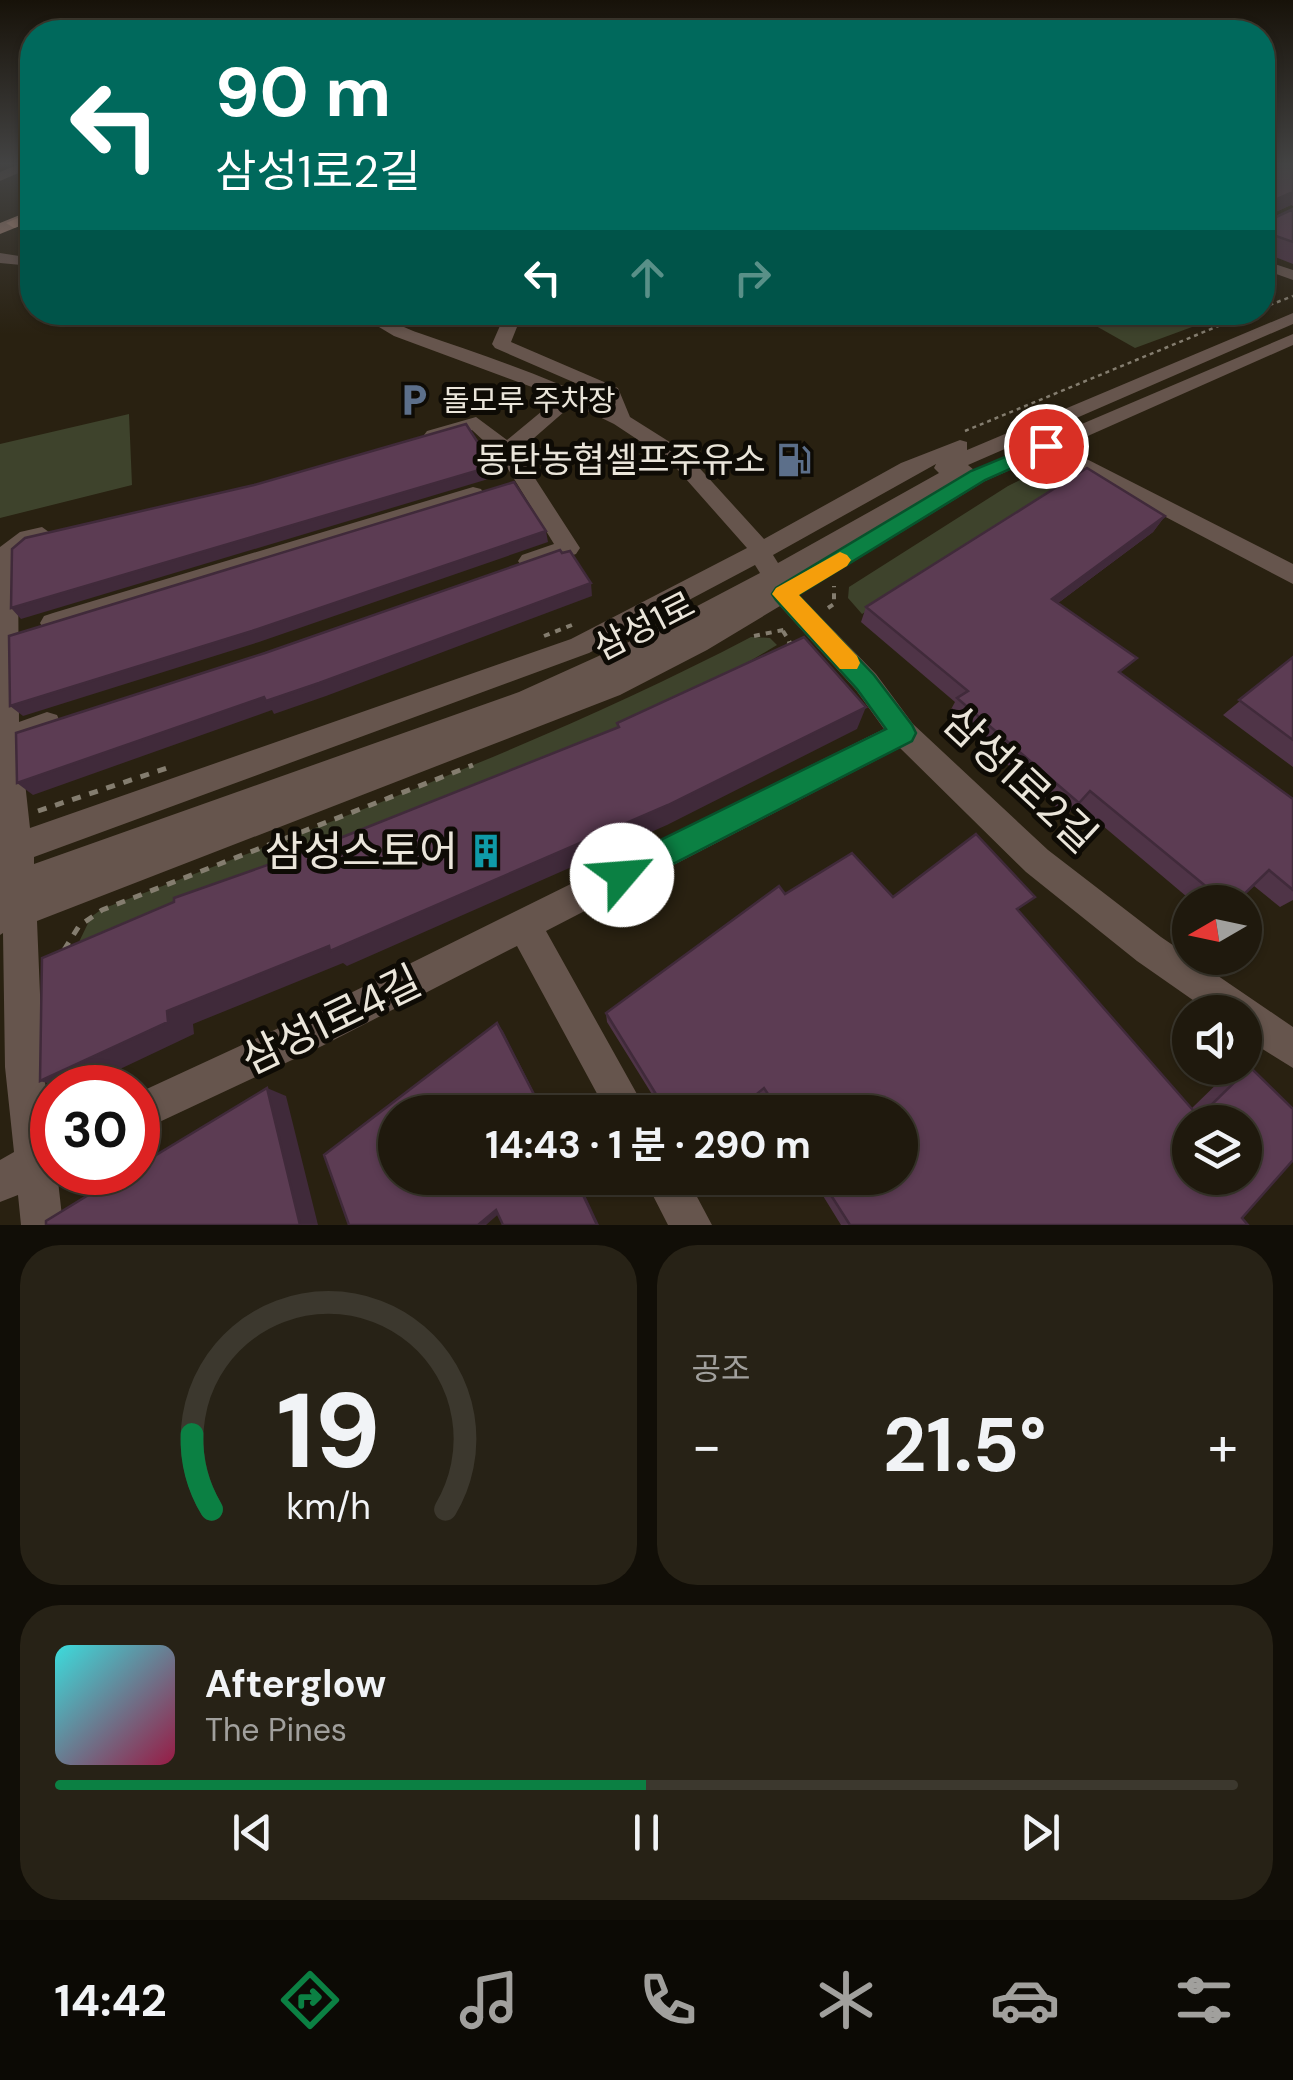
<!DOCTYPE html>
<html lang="ko">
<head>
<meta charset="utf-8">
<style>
	:root { --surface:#1f190d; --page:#272216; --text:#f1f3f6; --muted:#a1a09d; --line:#3c382e; --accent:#0b8043 }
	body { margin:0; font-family:"DM Sans","Noto Sans KR",sans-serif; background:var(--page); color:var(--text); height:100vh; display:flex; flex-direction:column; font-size:38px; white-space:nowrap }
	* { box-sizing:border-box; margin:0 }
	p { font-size:32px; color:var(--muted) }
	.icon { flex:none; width:55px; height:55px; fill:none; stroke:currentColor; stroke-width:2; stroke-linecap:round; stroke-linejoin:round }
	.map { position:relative; height:1225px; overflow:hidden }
	.drawer { display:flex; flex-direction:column; gap:20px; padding:20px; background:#110e07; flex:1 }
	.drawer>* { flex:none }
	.banner { position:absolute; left:20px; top:20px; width:1255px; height:305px; border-radius:40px; box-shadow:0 2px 8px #0004,0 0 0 2px var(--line); background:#00695c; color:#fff; overflow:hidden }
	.needle { width:65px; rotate:261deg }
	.fabs { position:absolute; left:1172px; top:885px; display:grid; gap:20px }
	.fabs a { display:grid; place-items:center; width:90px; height:90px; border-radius:50%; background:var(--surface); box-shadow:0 2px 8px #0004,0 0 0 2px var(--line); font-size:50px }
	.speed { position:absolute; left:30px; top:1065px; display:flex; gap:20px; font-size:50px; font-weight:700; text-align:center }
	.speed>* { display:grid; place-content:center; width:130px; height:130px; border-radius:50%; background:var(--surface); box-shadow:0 2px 8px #0004,0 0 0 2px var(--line); line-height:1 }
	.speed .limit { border:15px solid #d22; background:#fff; color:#111 }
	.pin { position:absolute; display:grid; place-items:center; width:85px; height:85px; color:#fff; margin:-42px; border:5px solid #fff; border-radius:50%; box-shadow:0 2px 10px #0007 }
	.me { position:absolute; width:110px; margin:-55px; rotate:63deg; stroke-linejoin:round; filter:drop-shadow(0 0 8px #0008) }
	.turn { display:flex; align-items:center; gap:35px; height:210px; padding:0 30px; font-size:45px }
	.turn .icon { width:130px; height:130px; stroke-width:2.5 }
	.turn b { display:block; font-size:70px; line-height:85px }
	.lanes { display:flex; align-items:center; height:95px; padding:0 30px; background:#0003; justify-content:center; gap:50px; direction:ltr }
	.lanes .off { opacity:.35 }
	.big { font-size:75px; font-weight:700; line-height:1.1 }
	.drawer .card { flex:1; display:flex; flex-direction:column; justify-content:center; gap:15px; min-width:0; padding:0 35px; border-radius:40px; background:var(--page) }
	.drawer .dial { align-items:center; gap:0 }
	.dial svg { height:260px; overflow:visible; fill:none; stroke:var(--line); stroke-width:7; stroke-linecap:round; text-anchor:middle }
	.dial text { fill:var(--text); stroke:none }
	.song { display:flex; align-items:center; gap:30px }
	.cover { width:120px; height:120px; border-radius:15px; background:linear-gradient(135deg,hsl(180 70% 55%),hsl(340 70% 35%)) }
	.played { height:10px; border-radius:5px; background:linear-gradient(90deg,var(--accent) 50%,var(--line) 50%) }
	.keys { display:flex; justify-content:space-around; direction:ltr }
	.heat { display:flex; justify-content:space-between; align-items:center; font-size:55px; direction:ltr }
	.drawer .tiles { flex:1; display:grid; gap:20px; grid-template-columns:1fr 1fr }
	.card:last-child { grid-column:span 2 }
	.trip { position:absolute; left:378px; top:1095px; width:540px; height:100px; border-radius:50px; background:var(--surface); box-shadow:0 2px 8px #0004,0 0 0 2px var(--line); font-weight:700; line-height:100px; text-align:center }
	.tabs { display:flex; height:160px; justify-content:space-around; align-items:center; background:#0c0a05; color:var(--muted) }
	.tabs .icon { width:70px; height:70px }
	.tabs .current { color:var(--accent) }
	.tabs b { font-size:45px; color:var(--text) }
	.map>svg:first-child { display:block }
</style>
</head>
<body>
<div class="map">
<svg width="1293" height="1225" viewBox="0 0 1293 1225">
	<rect width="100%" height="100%" fill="#292111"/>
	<path fill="#3e432c" d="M 1073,313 L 1073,312 L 1230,313 L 1135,348 Z
		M 129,414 L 132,485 L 0,518 L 0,444 Z
		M 1051,465 L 1078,475 L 862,614 L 848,598 L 849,587 L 1008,486 Z
		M 751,637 L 770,638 L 777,645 L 686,699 L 564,756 L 78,944 L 91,917 L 102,909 C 321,825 543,746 751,637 Z"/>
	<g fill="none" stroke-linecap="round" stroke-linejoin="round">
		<path stroke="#847d6f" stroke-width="2.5" stroke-dasharray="4 4" stroke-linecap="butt" d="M 1262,308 L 1293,296
			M 965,431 L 1252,312"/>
		<path stroke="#847d6f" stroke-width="4" stroke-dasharray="6 6" stroke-linecap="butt" d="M 828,608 L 834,604 L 834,586
			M 783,631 L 791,644
			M 544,636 L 577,623
			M 754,636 L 788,629"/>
		<path stroke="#847d6f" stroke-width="5" stroke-dasharray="9 9" stroke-linecap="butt" d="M 789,645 L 790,642
			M 38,811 L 167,768
			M 64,950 L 79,926 L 102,910 L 473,765"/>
		<path fill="#66554d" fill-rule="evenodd" d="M 22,163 L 32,163 L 32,167 L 0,181 L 0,172 Z
			M 0,253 L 32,258 L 32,266 L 0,263 Z
			M 1262,260 L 1293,270 L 1293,280 L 1262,269 Z
			M 354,312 C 380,312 395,325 419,333 C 483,355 545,376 606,405 L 603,395 L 495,348 L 492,344 L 506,312 L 523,312 L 511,342 L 618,388 L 630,417 L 684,451 L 764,539 L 901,463 L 960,440 L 967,442 L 967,450 L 1293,313 L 1293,324 L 968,465 L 974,470 L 1293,334 L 1293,345 L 1063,447 L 1293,564 L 1293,584 L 1046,454 L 985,481 L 799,595 L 876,674 L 913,724 L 1048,850 L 1161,937 L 1293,1027 L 1293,1068 L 1245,1038 L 1245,1012 L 1210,1012 L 1137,961 L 1026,872 L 900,748 L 546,931 L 647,1112 L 607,1112 L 517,946 L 322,1046 L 138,1132 L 138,1093 L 296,1020 L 884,729 L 856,690 L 780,606 L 707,650 L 620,695 L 37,921 L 43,1067 L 52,1133 L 52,1172 L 57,1172 L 63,1225 L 21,1225 L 18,1195 L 0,1202 L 0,1160 L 14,1152 L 5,1067 L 3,933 L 0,935 L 0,547 L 20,532 L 42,527 L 53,535 L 18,558 L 19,722 L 47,712 L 57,715 L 61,724 L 57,733 L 21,746 L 30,828 L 571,639 L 747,548 L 670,461 L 614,424 L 573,404 L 518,452 L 580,548 L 576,554 L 530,570 L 522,567 L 518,561 L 522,555 L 554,544 L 500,456 L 472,430 L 434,441 L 424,435 L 427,431 L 476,417 L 507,440 L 559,397 L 394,336 ZM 936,464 L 934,468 L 939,473 L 778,563 L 773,555 ZM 755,565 L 760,573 L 623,645 L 519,692 L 34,864 L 34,857 L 589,653 Z
			M 473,487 L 481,489 L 484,494 L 481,499 L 53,633 L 44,630 L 40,623 L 44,616 L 53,613 Z
			M 644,1178 L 687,1178 L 712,1225 L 668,1225 Z"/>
		<path fill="#aa8777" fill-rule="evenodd" d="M 32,210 L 32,221 L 0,234 L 0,223 Z"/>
		<path fill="#c59b87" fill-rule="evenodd" d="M 32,212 L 32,222 L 14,228 L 6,223 Z"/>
	</g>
	<path fill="#4f3447" d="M 1262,163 L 1293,163 L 1293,206 L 1291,205 L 1269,215 L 1274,218 L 1293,209 L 1293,264 L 1262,252 Z
		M 1165,516 L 1153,532 L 1058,603 L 1122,674 L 1293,799 L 1293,900 L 1280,907 L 1254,886 L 1236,902 L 1193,902 L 1077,804 L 1066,816 L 949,713 L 955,702 L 861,622 L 866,607 Z
		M 1293,657 L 1293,767 L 1223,715 Z
		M 785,894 L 893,897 L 1192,1108 L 1227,1074 L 1250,1067 L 1242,1218 L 1248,1225 L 841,1225 L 812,1178 L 900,1178 L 900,1112 L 771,1112 L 759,1093 L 737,1112 L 663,1112 L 607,1022 L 606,1013 Z"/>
	<path fill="#402a3a" d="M 1293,192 L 1291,205 L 1262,218 L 1270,202 Z
		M 503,463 L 505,474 L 21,619 L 11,608 Z
		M 1165,516 L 1153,532 L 1042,615 L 1052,599 Z
		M 546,531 L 548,542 L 259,642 L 23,716 L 10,706 Z
		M 591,583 L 592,596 L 326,696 L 274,714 L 272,710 L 33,795 L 17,783 Z
		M 866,707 L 857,729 L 667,825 L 347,966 L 343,963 L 193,1024 L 194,1034 L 80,1088 L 64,1088 L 40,1081 L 167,1011 Z
		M 497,1023 L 503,1031 L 544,1112 L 543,1112 Z
		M 267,1088 L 286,1096 L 318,1225 L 300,1225 Z
		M 575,1178 L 577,1178 L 599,1225 L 597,1225 Z
		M 496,1210 L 502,1211 L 486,1225 L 478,1225 Z"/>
	<path fill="#5c3c53" stroke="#402a3a" stroke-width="2.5" fill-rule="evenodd" d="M 1262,163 L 1293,163 L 1293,192 L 1270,202 L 1269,215 L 1274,218 L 1293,209 L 1293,242 L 1262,231 Z
		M 466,424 L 480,446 L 490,443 L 503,463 L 11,608 L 12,549 L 25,538 L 254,485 Z
		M 1087,468 L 1165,516 L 1052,599 L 1137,658 L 1119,672 L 1293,799 L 1293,890 L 1269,870 L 1236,902 L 1225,902 L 1090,791 L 1079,803 L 957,698 L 968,691 L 866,607 Z
		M 514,482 L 546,531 L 252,631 L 10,706 L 9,636 Z
		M 560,550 L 562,553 L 570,551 L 591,583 L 319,683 L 266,701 L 264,697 L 17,783 L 16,733 L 265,653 Z
		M 804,637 L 866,707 L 668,805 L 330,951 L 329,946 L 167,1011 L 168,1022 L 40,1081 L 42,958 L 174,902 L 174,898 L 310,850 L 619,727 L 617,723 Z
		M 1293,657 L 1293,740 L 1239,700 Z
		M 976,834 L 1035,897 L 1017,909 L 1199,1117 L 1250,1067 L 1293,1109 L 1293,1160 L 1242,1218 L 1248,1225 L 850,1225 L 820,1178 L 900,1178 L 900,1112 L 780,1112 L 764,1088 L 735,1112 L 667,1112 L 606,1013 L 779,886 L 785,894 L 852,853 L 893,897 ZM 1190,1122 L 1245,1122 L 1245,1178 L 1190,1178 Z
		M 497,1023 L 543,1112 L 395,1112 L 395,1178 L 575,1178 L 597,1225 L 503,1225 L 496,1210 L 478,1225 L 349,1225 L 324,1155 Z
		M 267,1088 L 300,1225 L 46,1225 L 46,1221 L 126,1172 L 138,1172 L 138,1166 Z"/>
	<linearGradient id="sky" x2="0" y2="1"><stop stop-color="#171209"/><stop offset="0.49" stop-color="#434343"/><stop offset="1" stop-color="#434343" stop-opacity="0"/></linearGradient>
	<rect width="1293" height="334" fill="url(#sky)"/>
	<path fill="#0b8043" stroke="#07532c" stroke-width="2.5" d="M 1046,440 L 1055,446 L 1053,450 L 985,480 L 798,595 L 874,675 L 912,725 L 916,733 L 912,741 L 632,885 L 622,889 L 612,885 L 607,875 L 612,864 L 886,729 L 857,689 L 776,600 L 772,594 L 776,588 L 971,471 Z"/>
	<path fill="#f59e0b" d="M 840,552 L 847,555 L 851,560 L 847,566 L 799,595 L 857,656 L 860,663 L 857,669 L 840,669 L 772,594 L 776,588 Z"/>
	<defs>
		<g id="parking-bare" transform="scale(2.7)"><path d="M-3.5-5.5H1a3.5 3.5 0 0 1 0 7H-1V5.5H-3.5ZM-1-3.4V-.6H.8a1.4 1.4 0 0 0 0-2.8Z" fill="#5c6f8a" stroke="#0e0b05" stroke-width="2.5" paint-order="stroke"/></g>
		<g id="fuel-bare" transform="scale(2.7)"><path d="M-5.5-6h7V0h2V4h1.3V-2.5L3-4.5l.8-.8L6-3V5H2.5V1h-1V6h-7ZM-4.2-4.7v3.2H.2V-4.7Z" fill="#5c6f8a" stroke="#0e0b05" stroke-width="2.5" paint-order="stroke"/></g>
		<g id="building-bare" transform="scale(2.7)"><path d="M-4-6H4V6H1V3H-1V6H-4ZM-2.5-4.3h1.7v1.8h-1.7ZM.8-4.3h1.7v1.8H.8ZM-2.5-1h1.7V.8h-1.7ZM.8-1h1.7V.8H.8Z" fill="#0f9aa8" stroke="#0e0b05" stroke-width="2.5" paint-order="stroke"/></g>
	</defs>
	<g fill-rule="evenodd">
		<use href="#parking-bare" x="414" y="400"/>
		<use href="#fuel-bare" x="794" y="460"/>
		<use href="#building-bare" x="486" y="851"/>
	</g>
	<g text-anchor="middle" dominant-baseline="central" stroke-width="10" stroke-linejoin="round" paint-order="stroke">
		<g font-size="30" fill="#eae5da" stroke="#0e0b05" text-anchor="start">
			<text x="442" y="400">돌모루 주차장</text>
		</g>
		<g font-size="35" fill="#eae5da" stroke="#0e0b05" text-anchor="end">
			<text x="766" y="460">동탄농협셀프주유소</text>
		</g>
		<g font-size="35" fill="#eae5da" stroke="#0e0b05">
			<text transform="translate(644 626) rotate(-27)">삼성1로</text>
		</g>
		<g font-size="42" fill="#eae5da" stroke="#0e0b05">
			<text transform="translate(1020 779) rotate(43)">삼성1로2길</text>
			<text transform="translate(331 1020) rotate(-26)">삼성1로4길</text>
		</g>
		<g font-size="42" fill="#eae5da" stroke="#0e0b05" text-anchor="end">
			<text x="458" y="851">삼성스토어</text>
		</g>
	</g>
</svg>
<div class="fabs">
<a><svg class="needle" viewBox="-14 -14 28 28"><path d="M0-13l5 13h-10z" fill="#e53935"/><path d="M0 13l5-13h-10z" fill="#a1a09d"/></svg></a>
<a><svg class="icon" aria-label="sound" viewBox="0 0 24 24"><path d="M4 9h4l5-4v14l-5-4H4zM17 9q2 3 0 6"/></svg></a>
<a><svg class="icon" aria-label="layers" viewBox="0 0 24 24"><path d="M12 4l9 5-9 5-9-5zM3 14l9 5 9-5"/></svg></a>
</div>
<div class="speed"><div class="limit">30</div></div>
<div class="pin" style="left:1046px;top:446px;background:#d93025"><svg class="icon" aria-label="arrive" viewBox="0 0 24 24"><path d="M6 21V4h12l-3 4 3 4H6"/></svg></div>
<svg class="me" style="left:622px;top:875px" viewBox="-20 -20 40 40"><circle r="19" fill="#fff"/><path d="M0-13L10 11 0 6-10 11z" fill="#0b8043"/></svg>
<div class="trip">14:43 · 1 분 · 290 m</div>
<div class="banner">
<div class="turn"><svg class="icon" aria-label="left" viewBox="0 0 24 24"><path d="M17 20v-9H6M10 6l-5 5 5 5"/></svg><div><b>90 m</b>삼성1로2길</div></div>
<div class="lanes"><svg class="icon" aria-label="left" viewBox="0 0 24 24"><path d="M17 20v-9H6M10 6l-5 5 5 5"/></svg><svg class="icon off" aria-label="ahead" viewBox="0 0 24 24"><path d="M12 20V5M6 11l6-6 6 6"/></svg><svg class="icon off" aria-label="right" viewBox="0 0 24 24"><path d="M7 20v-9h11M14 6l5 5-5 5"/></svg></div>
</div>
</div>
<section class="drawer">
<div class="tiles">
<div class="card dial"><svg viewBox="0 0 100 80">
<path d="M14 69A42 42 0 1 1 86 69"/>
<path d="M14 69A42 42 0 0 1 8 46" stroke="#0b8043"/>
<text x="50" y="56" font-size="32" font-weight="700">19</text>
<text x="50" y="72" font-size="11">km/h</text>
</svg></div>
<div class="card"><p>공조</p>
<div class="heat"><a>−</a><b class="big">21.5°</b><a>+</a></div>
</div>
<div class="card">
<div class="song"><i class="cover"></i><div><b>Afterglow</b><p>The Pines</p></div></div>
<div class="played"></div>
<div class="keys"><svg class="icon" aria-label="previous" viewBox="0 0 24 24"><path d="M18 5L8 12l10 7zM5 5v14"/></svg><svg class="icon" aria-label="pause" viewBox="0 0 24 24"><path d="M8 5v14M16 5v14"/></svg><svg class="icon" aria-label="next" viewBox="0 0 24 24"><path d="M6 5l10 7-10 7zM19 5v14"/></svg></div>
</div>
</div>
</section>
<nav class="tabs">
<b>14:42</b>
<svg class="icon current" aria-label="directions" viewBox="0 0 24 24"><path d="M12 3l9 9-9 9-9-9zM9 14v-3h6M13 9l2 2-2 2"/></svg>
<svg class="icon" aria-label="music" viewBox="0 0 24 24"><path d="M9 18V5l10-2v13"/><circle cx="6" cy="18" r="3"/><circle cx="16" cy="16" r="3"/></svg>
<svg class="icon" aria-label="phone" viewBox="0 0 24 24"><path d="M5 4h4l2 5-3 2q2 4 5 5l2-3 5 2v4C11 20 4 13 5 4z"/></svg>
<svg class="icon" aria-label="climate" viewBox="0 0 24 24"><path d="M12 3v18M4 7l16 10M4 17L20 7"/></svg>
<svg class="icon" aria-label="car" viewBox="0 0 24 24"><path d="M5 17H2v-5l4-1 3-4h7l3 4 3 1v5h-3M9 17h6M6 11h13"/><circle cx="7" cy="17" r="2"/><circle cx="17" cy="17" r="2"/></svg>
<svg class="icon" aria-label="filters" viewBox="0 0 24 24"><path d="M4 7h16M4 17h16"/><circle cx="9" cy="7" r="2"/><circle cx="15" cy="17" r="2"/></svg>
</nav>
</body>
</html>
